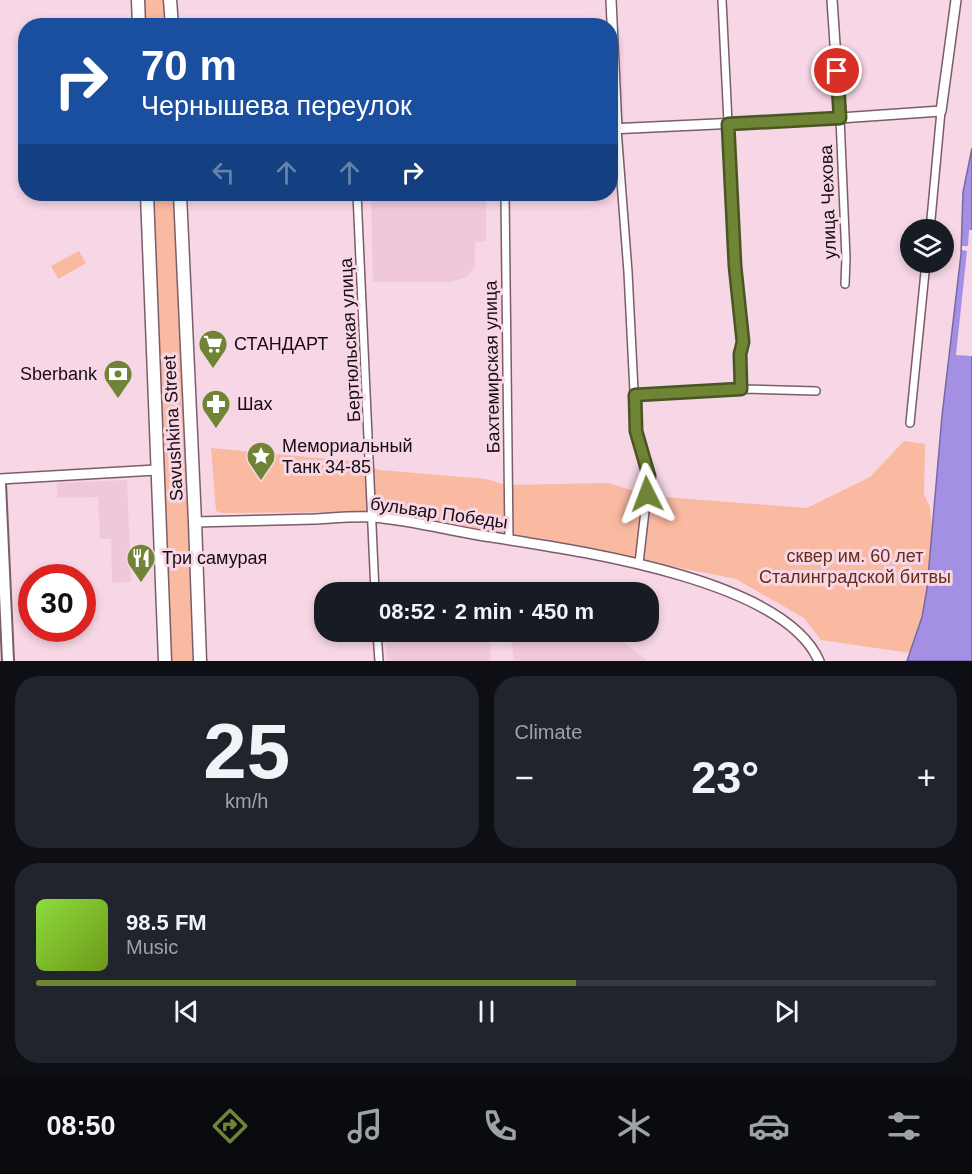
<!DOCTYPE html>
<html lang="en">
<head>
<meta charset="utf-8">
<style>
	:root { --surface:#171b24; --page:#20242c; --text:#f1f3f6; --muted:#9ea1a6; --line:#363941; --accent:#6f8435 }
	body { margin:0; font-family:Arial,sans-serif; background:var(--page); color:var(--text); height:100vh; display:flex; flex-direction:column; font-size:22px; white-space:nowrap }
	* { box-sizing:border-box; margin:0 }
	p { font-size:20px; color:var(--muted) }
	.icon { flex:none; width:33px; height:33px; fill:none; stroke:currentColor; stroke-width:2; stroke-linecap:round; stroke-linejoin:round }
	.map { position:relative; height:661px; overflow:hidden }
	.details { display:flex; flex-direction:column; gap:15px; padding:15px; background:#0d0f14; flex:1 }
	.details>* { flex:none }
	.top-card { position:absolute; left:18px; top:18px; width:600px; height:183px; border-radius:24px; box-shadow:0 3px 9px #0003; background:#1a4fa0; color:#fff; overflow:hidden }
	.fabs { position:absolute; left:900px; top:219px; display:grid; gap:12px }
	.fabs a { display:grid; place-items:center; width:54px; height:54px; border-radius:50%; background:var(--surface); box-shadow:0 3px 9px #0003; font-size:30px }
	.speed { position:absolute; left:18px; top:564px; display:flex; gap:12px; font-size:30px; font-weight:700; text-align:center }
	.speed>* { display:grid; place-content:center; width:78px; height:78px; border-radius:50%; background:var(--surface); box-shadow:0 3px 9px #0003; line-height:1 }
	.speed .limit { border:9px solid #d22; background:#fff; color:#111 }
	.pin { position:absolute; display:grid; place-items:center; width:51px; height:51px; color:#fff; margin:-26px; border:3px solid #fff; border-radius:50%; box-shadow:0 2px 6px #0007 }
	.me { position:absolute; width:66px; margin:-33px; rotate:357deg; stroke-linejoin:round; filter:drop-shadow(0 0 4px #0008) }
	.turn { display:flex; align-items:center; gap:21px; height:126px; padding:0 24px; font-size:27px }
	.turn .icon { width:78px; height:78px; stroke-width:2.5 }
	.turn b { display:block; font-size:42px; line-height:51px }
	.lanes { display:flex; align-items:center; height:57px; padding:0 24px; background:#0003; justify-content:center; gap:30px; direction:ltr }
	.lanes .off { opacity:.35 }
	.big { font-size:45px; font-weight:600; line-height:1.1 }
	.details .widget { flex:1; display:flex; flex-direction:column; justify-content:center; gap:9px; min-width:0; padding:0 21px; border-radius:24px; background:var(--page) }
	.details .dial { align-items:center; gap:0 }
	.dial b { font-size:78px; line-height:1 }
	.song { display:flex; align-items:center; gap:18px }
	.cover { width:72px; height:72px; border-radius:9px; background:linear-gradient(135deg,hsl(90 70% 55%),hsl(80 70% 35%)) }
	.played { height:6px; border-radius:3px; background:linear-gradient(90deg,var(--accent) 60%,var(--line) 60%) }
	.keys { display:flex; justify-content:space-around; direction:ltr }
	.heat { display:flex; justify-content:space-between; align-items:center; font-size:33px; direction:ltr }
	.details .tiles { flex:1; display:grid; gap:15px; grid-template-columns:1fr 1fr }
	.widget:last-child { grid-column:span 2 }
	.trip { position:absolute; left:314px; top:582px; width:345px; height:60px; border-radius:24px; background:var(--surface); box-shadow:0 3px 9px #0003; font-weight:600; line-height:60px; text-align:center }
	.tab-bar { display:flex; height:96px; justify-content:space-around; align-items:center; background:#090b0e; color:var(--muted) }
	.tab-bar .icon { width:42px; height:42px }
	.tab-bar .active { color:var(--accent) }
	.tab-bar b { font-size:27px; color:var(--text) }
	.map>svg:first-child { display:block }
</style>
</head>
<body>
<div class="map">
<svg width="972" height="661" viewBox="0 0 972 661">
	<rect width="100%" height="100%" fill="#f7d6e5"/>
	<path fill="#f0c8dc" d="M 371,194 L 486,194 L 486,241 L 475,242 L 475,265 L 467,277 L 451,282 L 373,282 Z
		M 127,480 L 131,582 L 112,583 L 111,539 L 100,539 L 98,497 L 57,498 L 57,483 Z
		M 490,632 L 491,661 L 387,661 L 385,636 Z
		M 510,632 L 582,632 L 617,637 L 648,661 L 514,661 Z"/>
	<path fill="#fab9a1" d="M 138,0 L 170,0 L 171,25 L 139,25 Z
		M 147,194 L 180,194 L 200,661 L 165,661 Z
		M 79,251 L 86,263 L 58,279 L 51,266 Z
		M 904,441 L 925,444 L 924,495 L 930,507 L 932,527 L 927,589 L 922,617 L 910,653 L 821,640 L 804,618 L 736,579 L 646,561 L 527,541 L 376,512 L 223,513 L 216,511 L 211,448 L 351,461 L 380,470 L 486,479 L 506,485 L 608,483 L 651,496 L 807,508 L 870,477 Z"/>
	<path fill="#a390e5" stroke="#7968a6" stroke-width="1.5" d="M 972,148 L 972,661 L 907,661 L 922,617 L 927,589 L 942,416 L 961,254 L 963,192 Z"/>
	<path fill="#f7d6e5" d="M 969,230 L 972,230 L 972,356 L 956,355 L 967,251 L 962,250 L 962,246 L 968,246 Z"/>
	<g fill="none" stroke-linecap="round" stroke-linejoin="round">
		<g stroke="#7a5d6b" stroke-width="10">
			<path id="minor" d="M 722,0 L 735,266 L 743,342 L 740,354 L 741,389
				M 840,118 L 846,258 L 845,284
				M 617,129 L 628,272 L 636,431 L 649,476 L 639,563
				M 357,194 L 375,592
				M 505,194 L 509,540
				M 930,230 L 941,111
				M 635,395 L 741,389 L 816,391
				M 910,423 L 926,262
				M 377,632 L 379,661"/>
		</g>
		<g stroke="#7a5d6b" stroke-width="12">
			<path id="tertiary" d="M 611,0 L 617,129
				M 832,0 L 840,118
				M 610,129 L 840,118 L 941,111 L 956,0
				M 0,479 L 156,470
				M 195,522 C 235,521 274,520 314,519 C 333,518 353,516 373,517 C 410,520 448,530 485,536 C 567,549 783,577 819,661"/>
		</g>
		<g stroke="#7a5d6b" stroke-width="14">
			<path id="secondary" d="M 0,483 L 8,661"/>
		</g>
		<g stroke="#7a5d6b" stroke-width="15">
			<path id="trunk" d="M 138,0 L 139,26
				M 170,0 L 172,26
				M 147,194 L 165,661
				M 180,194 L 195,522 L 200,661"/>
		</g>
		<use href="#minor" stroke="#fff" stroke-width="7"/>
		<use href="#tertiary" stroke="#fff" stroke-width="9"/>
		<use href="#secondary" stroke="#fff" stroke-width="10"/>
		<use href="#trunk" stroke="#fff" stroke-width="12"/>
	</g>
	<g fill="none" stroke-linecap="round" stroke-linejoin="round">
		<g stroke="#485622" stroke-width="15">
			<path id="route" d="M 647,494 L 649,476 L 636,431 L 635,395 L 741,389 L 740,354 L 743,342 L 735,266 L 728,124 L 840,118 L 837,71"/>
		</g>
		<use href="#route" stroke="#6f8435" stroke-width="10"/>
	</g>
	<defs>
		<g id="supermarket-pin" transform="scale(1.5)"><path d="M0 17L-7.5 6A9.5 9.5 0 1 1 7.5 6Z" fill="#6f8435" stroke="#f7d6e5"/><path d="M-6-5.5h2.5l.6 2H6L4.5 2H-2.5L-4.4-4H-6ZM-1.5 3.2a1.3 1.3 0 1 0 .1 0ZM3 3.2a1.3 1.3 0 1 0 .1 0Z" fill="#fff"/></g>
		<g id="bank-pin" transform="scale(1.5)"><path d="M0 17L-7.5 6A9.5 9.5 0 1 1 7.5 6Z" fill="#6f8435" stroke="#f7d6e5"/><path d="M-6-4H6V4H-6ZM0-2.3a2.3 2.3 0 1 0 0 4.6a2.3 2.3 0 1 0 0-4.6Z" fill="#fff"/></g>
		<g id="pharmacy-pin" transform="scale(1.5)"><path d="M0 17L-7.5 6A9.5 9.5 0 1 1 7.5 6Z" fill="#6f8435" stroke="#f7d6e5"/><path d="M-2-6h4v4h4v4h-4v4h-4v-4h-4v-4h4Z" fill="#fff"/></g>
		<g id="sight-pin" transform="scale(1.5)"><path d="M0 17L-7.5 6A9.5 9.5 0 1 1 7.5 6Z" fill="#6f8435" stroke="#f7d6e5"/><path d="M0-6L1.8-2.2L6-1.7L2.9 1.2L3.7 5.4L0 3.3L-3.7 5.4L-2.9 1.2L-6-1.7L-1.8-2.2Z" fill="#fff"/></g>
		<g id="restaurant-pin" transform="scale(1.5)"><path d="M0 17L-7.5 6A9.5 9.5 0 1 1 7.5 6Z" fill="#6f8435" stroke="#f7d6e5"/><path d="M-5-6h1v4h1v-4h1v4h1v-4h1v5L-1.5 .5V6h-2V.5L-5-1ZM5-6V6H3V1.5H1.5Q1.5-4 5-6Z" fill="#fff"/></g>
	</defs>
	<g fill-rule="evenodd">
		<use href="#supermarket-pin" x="213" y="344"/>
		<use href="#bank-pin" x="118" y="374"/>
		<use href="#pharmacy-pin" x="216" y="404"/>
		<use href="#sight-pin" x="261" y="456"/>
		<use href="#restaurant-pin" x="141" y="558"/>
	</g>
	<g text-anchor="middle" dominant-baseline="central" stroke-width="6" stroke-linejoin="round" paint-order="stroke">
		<g font-size="18" fill="#170c12" stroke="#f7d6e5">
			<text transform="translate(828 202) rotate(-92)">улица Чехова</text>
			<text transform="translate(350 340) rotate(-93)">Бертюльская улица</text>
			<text transform="translate(492 367) rotate(-91)">Бахтемирская улица</text>
			<text transform="translate(173 428) rotate(-93)">Savushkina Street</text>
			<text transform="translate(439 513) rotate(8)">бульвар Победы</text>
		</g>
		<g font-size="18" fill="#170c12" stroke="#f7d6e5" text-anchor="start">
			<text x="234" y="344">СТАНДАРТ</text>
			<text x="97" y="374" text-anchor="end">Sberbank</text>
			<text x="237" y="404">Шах</text>
			<text x="282" y="446">Мемориальный<tspan x="282" dy="21">Танк 34-85</tspan></text>
			<text x="162" y="558">Три самурая</text>
		</g>
		<g font-size="18" fill="#672c14" stroke="#f7d6e5">
			<text x="855" y="556">сквер им. 60 лет<tspan x="855" dy="21">Сталинградской битвы</tspan></text>
		</g>
	</g>
</svg>
<div class="fabs">
<a><svg class="icon" aria-label="layers" viewBox="0 0 24 24"><path d="M12 4l9 5-9 5-9-5zM3 14l9 5 9-5"/></svg></a>
</div>
<div class="speed"><div class="limit">30</div></div>
<div class="pin" style="left:837px;top:71px;background:#d93025"><svg class="icon" aria-label="arrive" viewBox="0 0 24 24"><path d="M6 21V4h12l-3 4 3 4H6"/></svg></div>
<svg class="me" style="left:647px;top:494px" viewBox="-20 -20 40 40"><path d="M0-17L14 15 0 8-14 15z" fill="#6f8435" stroke="#fff" stroke-width="4"/></svg>
<div class="trip">08:52 · 2 min · 450 m</div>
<div class="top-card">
<div class="turn"><svg class="icon" aria-label="right" viewBox="0 0 24 24"><path d="M7 20v-9h11M14 6l5 5-5 5"/></svg><div><b>70 m</b>Чернышева переулок</div></div>
<div class="lanes"><svg class="icon off" aria-label="left" viewBox="0 0 24 24"><path d="M17 20v-9H6M10 6l-5 5 5 5"/></svg><svg class="icon off" aria-label="ahead" viewBox="0 0 24 24"><path d="M12 20V5M6 11l6-6 6 6"/></svg><svg class="icon off" aria-label="ahead" viewBox="0 0 24 24"><path d="M12 20V5M6 11l6-6 6 6"/></svg><svg class="icon" aria-label="right" viewBox="0 0 24 24"><path d="M7 20v-9h11M14 6l5 5-5 5"/></svg></div>
</div>
</div>
<section class="details">
<div class="tiles">
<div class="widget dial"><b>25</b><p>km/h</p></div>
<div class="widget"><p>Climate</p>
<div class="heat"><a>−</a><b class="big">23°</b><a>+</a></div>
</div>
<div class="widget">
<div class="song"><i class="cover"></i><div><b>98.5 FM</b><p>Music</p></div></div>
<div class="played"></div>
<div class="keys"><svg class="icon" aria-label="previous" viewBox="0 0 24 24"><path d="M18 5L8 12l10 7zM5 5v14"/></svg><svg class="icon" aria-label="pause" viewBox="0 0 24 24"><path d="M8 5v14M16 5v14"/></svg><svg class="icon" aria-label="next" viewBox="0 0 24 24"><path d="M6 5l10 7-10 7zM19 5v14"/></svg></div>
</div>
</div>
</section>
<nav class="tab-bar">
<b>08:50</b>
<svg class="icon active" aria-label="directions" viewBox="0 0 24 24"><path d="M12 3l9 9-9 9-9-9zM9 14v-3h6M13 9l2 2-2 2"/></svg>
<svg class="icon" aria-label="music" viewBox="0 0 24 24"><path d="M9 18V5l10-2v13"/><circle cx="6" cy="18" r="3"/><circle cx="16" cy="16" r="3"/></svg>
<svg class="icon" aria-label="phone" viewBox="0 0 24 24"><path d="M5 4h4l2 5-3 2q2 4 5 5l2-3 5 2v4C11 20 4 13 5 4z"/></svg>
<svg class="icon" aria-label="climate" viewBox="0 0 24 24"><path d="M12 3v18M4 7l16 10M4 17L20 7"/></svg>
<svg class="icon" aria-label="car" viewBox="0 0 24 24"><path d="M5 17H2v-5l4-1 3-4h7l3 4 3 1v5h-3M9 17h6M6 11h13"/><circle cx="7" cy="17" r="2"/><circle cx="17" cy="17" r="2"/></svg>
<svg class="icon" aria-label="filters" viewBox="0 0 24 24"><path d="M4 7h16M4 17h16"/><circle cx="9" cy="7" r="2"/><circle cx="15" cy="17" r="2"/></svg>
</nav>
</body>
</html>
